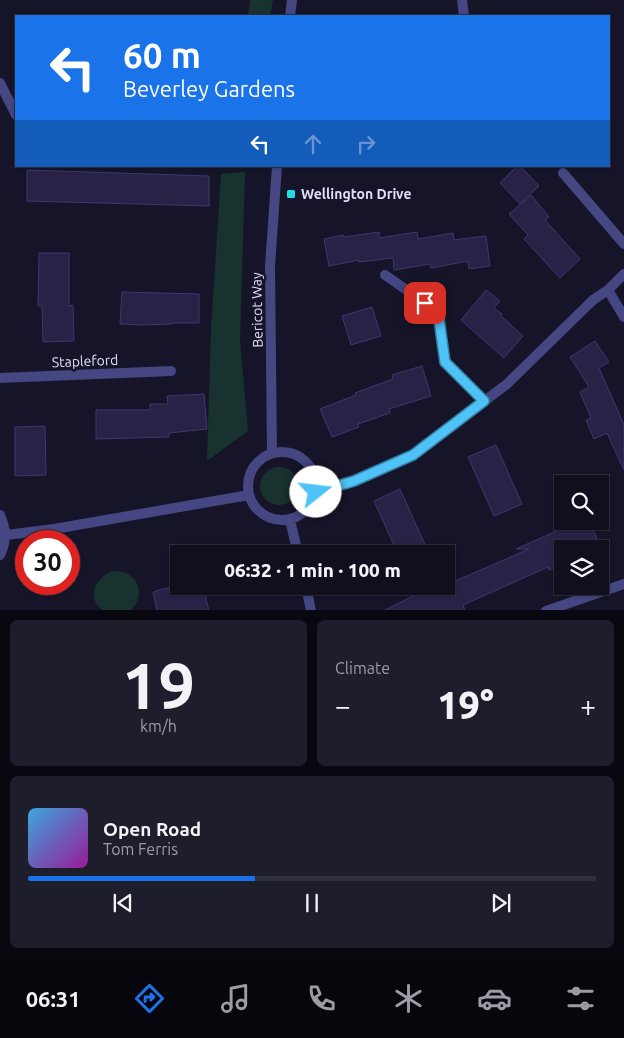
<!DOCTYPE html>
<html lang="en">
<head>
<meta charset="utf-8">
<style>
	:root { --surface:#100f1e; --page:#1e1d2b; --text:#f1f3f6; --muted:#9c9ca4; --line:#302f3c; --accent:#1a73e8 }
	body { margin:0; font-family:Ubuntu,sans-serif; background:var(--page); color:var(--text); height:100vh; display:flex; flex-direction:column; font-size:19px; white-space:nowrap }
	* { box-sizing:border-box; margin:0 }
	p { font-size:16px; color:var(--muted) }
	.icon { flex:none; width:28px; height:28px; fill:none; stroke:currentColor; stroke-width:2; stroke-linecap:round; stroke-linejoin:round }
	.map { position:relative; height:610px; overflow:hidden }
	.side { display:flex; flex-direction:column; gap:10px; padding:10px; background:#090810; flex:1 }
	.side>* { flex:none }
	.top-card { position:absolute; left:15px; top:15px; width:595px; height:152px; border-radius:0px; box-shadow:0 1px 4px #0004,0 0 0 1px var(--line); background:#1a73e8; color:#fff; overflow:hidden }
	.controls { position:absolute; left:554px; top:475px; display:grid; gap:10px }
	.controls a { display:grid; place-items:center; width:55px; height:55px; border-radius:0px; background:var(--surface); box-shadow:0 1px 4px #0004,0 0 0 1px var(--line); font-size:25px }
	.speed { position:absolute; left:15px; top:530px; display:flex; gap:10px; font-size:25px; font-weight:700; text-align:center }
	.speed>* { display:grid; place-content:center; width:65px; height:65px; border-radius:50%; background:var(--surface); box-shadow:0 1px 4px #0004,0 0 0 1px var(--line); line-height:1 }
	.speed .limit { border:8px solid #d22; background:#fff; color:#111 }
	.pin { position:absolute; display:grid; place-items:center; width:42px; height:42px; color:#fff; margin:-21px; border-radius:10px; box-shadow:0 2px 8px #0006 }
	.me { position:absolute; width:55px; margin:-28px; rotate:74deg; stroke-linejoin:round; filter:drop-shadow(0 0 4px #0008) }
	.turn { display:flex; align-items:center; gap:18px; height:105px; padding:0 25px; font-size:22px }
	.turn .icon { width:65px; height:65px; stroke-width:2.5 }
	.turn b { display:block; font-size:35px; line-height:42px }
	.lanes { display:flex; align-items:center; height:48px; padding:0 25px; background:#0003; justify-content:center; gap:25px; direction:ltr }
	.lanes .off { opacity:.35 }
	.big { font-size:38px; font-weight:800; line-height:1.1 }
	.side .widget { flex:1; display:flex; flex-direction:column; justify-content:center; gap:8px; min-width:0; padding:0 18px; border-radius:8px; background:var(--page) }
	.side .dial { align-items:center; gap:0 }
	.dial b { font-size:65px; line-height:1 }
	.song { display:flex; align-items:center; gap:15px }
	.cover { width:60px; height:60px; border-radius:8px; background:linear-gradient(135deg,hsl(200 70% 55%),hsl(300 70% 35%)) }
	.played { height:5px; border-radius:2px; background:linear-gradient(90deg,var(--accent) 40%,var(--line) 40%) }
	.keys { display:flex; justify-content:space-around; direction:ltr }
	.heat { display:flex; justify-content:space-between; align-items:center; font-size:28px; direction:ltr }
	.side .tiles { flex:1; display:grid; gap:10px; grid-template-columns:1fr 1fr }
	.widget:last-child { grid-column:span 2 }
	.trip { position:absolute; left:170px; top:545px; width:285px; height:50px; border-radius:0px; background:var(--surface); box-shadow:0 1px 4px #0004,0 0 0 1px var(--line); font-weight:800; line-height:50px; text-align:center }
	.dock { display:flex; height:80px; justify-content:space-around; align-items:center; background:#06060c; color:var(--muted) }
	.dock .icon { width:35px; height:35px }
	.dock .selected { color:var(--accent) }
	.dock b { font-size:22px; color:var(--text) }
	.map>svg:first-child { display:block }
</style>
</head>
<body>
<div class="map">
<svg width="624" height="611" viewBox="0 0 624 611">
	<rect width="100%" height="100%" fill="#161428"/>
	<path fill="#18322f" d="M 250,0 L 273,0 L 270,16 L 248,16 Z
		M 245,172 L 240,340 L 248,431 L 207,461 L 211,330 L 221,174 Z
		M260 486a19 19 0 1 1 38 0a19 19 0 1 1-38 0Z
		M 112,571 C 118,571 123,571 128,574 C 142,582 142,600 131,610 L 102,610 C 86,596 95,579 112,571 Z"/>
	<path fill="#282247" stroke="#3f3770" d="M 517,166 L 520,166 L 539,186 L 520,204 L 500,183 Z
		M 27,170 L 209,176 L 209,206 L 27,201 Z
		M 531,195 L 549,217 L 545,220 L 580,259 L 560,278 L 524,239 L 528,235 L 509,214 Z
		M 379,232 L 379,238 L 417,232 L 418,239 L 453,233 L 454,240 L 486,236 L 490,266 L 469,269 L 468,261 L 431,268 L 430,264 L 394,270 L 393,258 L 359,262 L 359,260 L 329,266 L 324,239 L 343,235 L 344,237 Z
		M 39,253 L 69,253 L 69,306 L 73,305 L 74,341 L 43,342 L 42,306 L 38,306 Z
		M 486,290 L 500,301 L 494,308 L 502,314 L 501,316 L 523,336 L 504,358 L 461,320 Z
		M 122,292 L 199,294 L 199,323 L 171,323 L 171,324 L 142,325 L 120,324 Z
		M 372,307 L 381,336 L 351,345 L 342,316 Z
		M 595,341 L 609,362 L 599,368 L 624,425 L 624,470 L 607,433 L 594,439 L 586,420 L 591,418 L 580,392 L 589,387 L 570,357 Z
		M 422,366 L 431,396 L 389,409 L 390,413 L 358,424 L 359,427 L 332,437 L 320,409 L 356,395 L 355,393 L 393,379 L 392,375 Z
		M 204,394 L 207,429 L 169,433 L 169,437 L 96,439 L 96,410 L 150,410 L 150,404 L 168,404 L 167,396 Z
		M 45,426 L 46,475 L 15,476 L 15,427 Z
		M 496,445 L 522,504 L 494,516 L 468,457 Z
		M 400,489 L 426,547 L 412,554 L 398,554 L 374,501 Z
		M 579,521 L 590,521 L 601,549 L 562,549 L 562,564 L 549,570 L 548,567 L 463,605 L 465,611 L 383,611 L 433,586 L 446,586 L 446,581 L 452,578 L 453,582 L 529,549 L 516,549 Z
		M 174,586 L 203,586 L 209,611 L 157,611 L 153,592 Z"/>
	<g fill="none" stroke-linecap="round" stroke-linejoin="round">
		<path stroke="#454682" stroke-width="10" d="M 462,0 L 464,16
			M 290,16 L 292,0
			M 0,83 L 16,115
			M 563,173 L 624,244
			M 385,275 L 438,312 L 445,362 L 484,401
			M 608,290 L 624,317
			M 0,378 L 171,371
			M248 486a34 34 0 1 1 68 0a34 34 0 1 1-68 0Z
			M 272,453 L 270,266 L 277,166
			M 316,492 L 354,481 L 413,455 L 507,384 L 593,300 L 608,290 L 624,274
			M 0,515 C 6,529 7,541 0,555
			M 290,520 L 298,554
			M 6,535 L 54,529 L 249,495
			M 306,586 L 311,611
			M 546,611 L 624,584"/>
	</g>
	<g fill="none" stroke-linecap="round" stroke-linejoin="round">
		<g stroke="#337fa1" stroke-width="12">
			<path id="route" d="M 316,492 L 354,481 L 413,455 L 484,401 L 445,362 L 438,312 L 425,303"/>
		</g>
		<use href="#route" stroke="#4fc3f7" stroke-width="9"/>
	</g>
	<rect fill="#23dbe4" stroke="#161428" stroke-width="2" x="286" y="189" width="10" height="10" rx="2.5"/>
	<g text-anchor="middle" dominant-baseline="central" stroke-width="5" stroke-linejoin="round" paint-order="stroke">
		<g font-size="14" font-weight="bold" fill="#e1dffb" stroke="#161428" text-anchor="start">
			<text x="301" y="194">Wellington Drive</text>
		</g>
		<g font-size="14" fill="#e1dffb" stroke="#161428">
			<text transform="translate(257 310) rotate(-91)">Bericot Way</text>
			<text transform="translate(85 361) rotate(-2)">Stapleford</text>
		</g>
	</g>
</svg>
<div class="controls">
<a><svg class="icon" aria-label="search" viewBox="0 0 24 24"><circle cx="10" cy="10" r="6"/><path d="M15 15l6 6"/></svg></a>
<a><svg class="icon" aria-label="layers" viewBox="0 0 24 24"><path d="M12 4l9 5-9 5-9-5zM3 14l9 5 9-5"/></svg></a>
</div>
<div class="speed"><div class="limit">30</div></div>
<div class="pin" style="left:425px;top:303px;background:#d93025"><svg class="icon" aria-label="arrive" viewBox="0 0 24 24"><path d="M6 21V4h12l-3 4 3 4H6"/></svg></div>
<svg class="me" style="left:316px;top:492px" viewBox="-20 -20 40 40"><circle r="19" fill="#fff"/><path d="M0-13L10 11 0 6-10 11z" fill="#4fc3f7"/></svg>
<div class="trip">06:32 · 1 min · 100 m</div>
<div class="top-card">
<div class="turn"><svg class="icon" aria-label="left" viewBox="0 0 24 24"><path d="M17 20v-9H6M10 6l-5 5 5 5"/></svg><div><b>60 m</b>Beverley Gardens</div></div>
<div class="lanes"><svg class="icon" aria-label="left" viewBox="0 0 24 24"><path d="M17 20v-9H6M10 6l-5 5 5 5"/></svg><svg class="icon off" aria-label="ahead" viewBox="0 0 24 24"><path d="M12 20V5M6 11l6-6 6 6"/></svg><svg class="icon off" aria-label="right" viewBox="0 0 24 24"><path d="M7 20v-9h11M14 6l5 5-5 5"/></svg></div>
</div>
</div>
<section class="side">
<div class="tiles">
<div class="widget dial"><b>19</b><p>km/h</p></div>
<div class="widget"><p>Climate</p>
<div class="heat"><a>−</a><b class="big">19°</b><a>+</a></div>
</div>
<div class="widget">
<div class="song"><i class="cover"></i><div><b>Open Road</b><p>Tom Ferris</p></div></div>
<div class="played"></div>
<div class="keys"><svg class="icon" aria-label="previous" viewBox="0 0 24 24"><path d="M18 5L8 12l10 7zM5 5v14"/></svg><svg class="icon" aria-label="pause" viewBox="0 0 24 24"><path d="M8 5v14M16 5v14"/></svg><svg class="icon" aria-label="next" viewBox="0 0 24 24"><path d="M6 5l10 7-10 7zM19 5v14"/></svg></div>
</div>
</div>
</section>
<nav class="dock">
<b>06:31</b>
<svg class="icon selected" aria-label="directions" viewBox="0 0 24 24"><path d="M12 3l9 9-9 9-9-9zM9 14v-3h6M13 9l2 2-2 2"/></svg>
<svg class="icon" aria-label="music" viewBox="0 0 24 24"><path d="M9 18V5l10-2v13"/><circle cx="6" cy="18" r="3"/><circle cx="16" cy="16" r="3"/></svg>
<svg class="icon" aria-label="phone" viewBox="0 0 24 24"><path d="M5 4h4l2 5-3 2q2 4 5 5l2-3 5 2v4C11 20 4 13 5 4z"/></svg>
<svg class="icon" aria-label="climate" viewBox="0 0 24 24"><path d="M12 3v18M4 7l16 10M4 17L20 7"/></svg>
<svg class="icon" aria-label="car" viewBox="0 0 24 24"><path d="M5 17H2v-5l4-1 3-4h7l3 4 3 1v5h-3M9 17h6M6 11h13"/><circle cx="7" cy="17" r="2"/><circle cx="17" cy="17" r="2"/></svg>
<svg class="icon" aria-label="filters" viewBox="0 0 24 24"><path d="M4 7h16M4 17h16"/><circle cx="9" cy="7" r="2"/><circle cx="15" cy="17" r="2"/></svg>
</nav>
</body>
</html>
